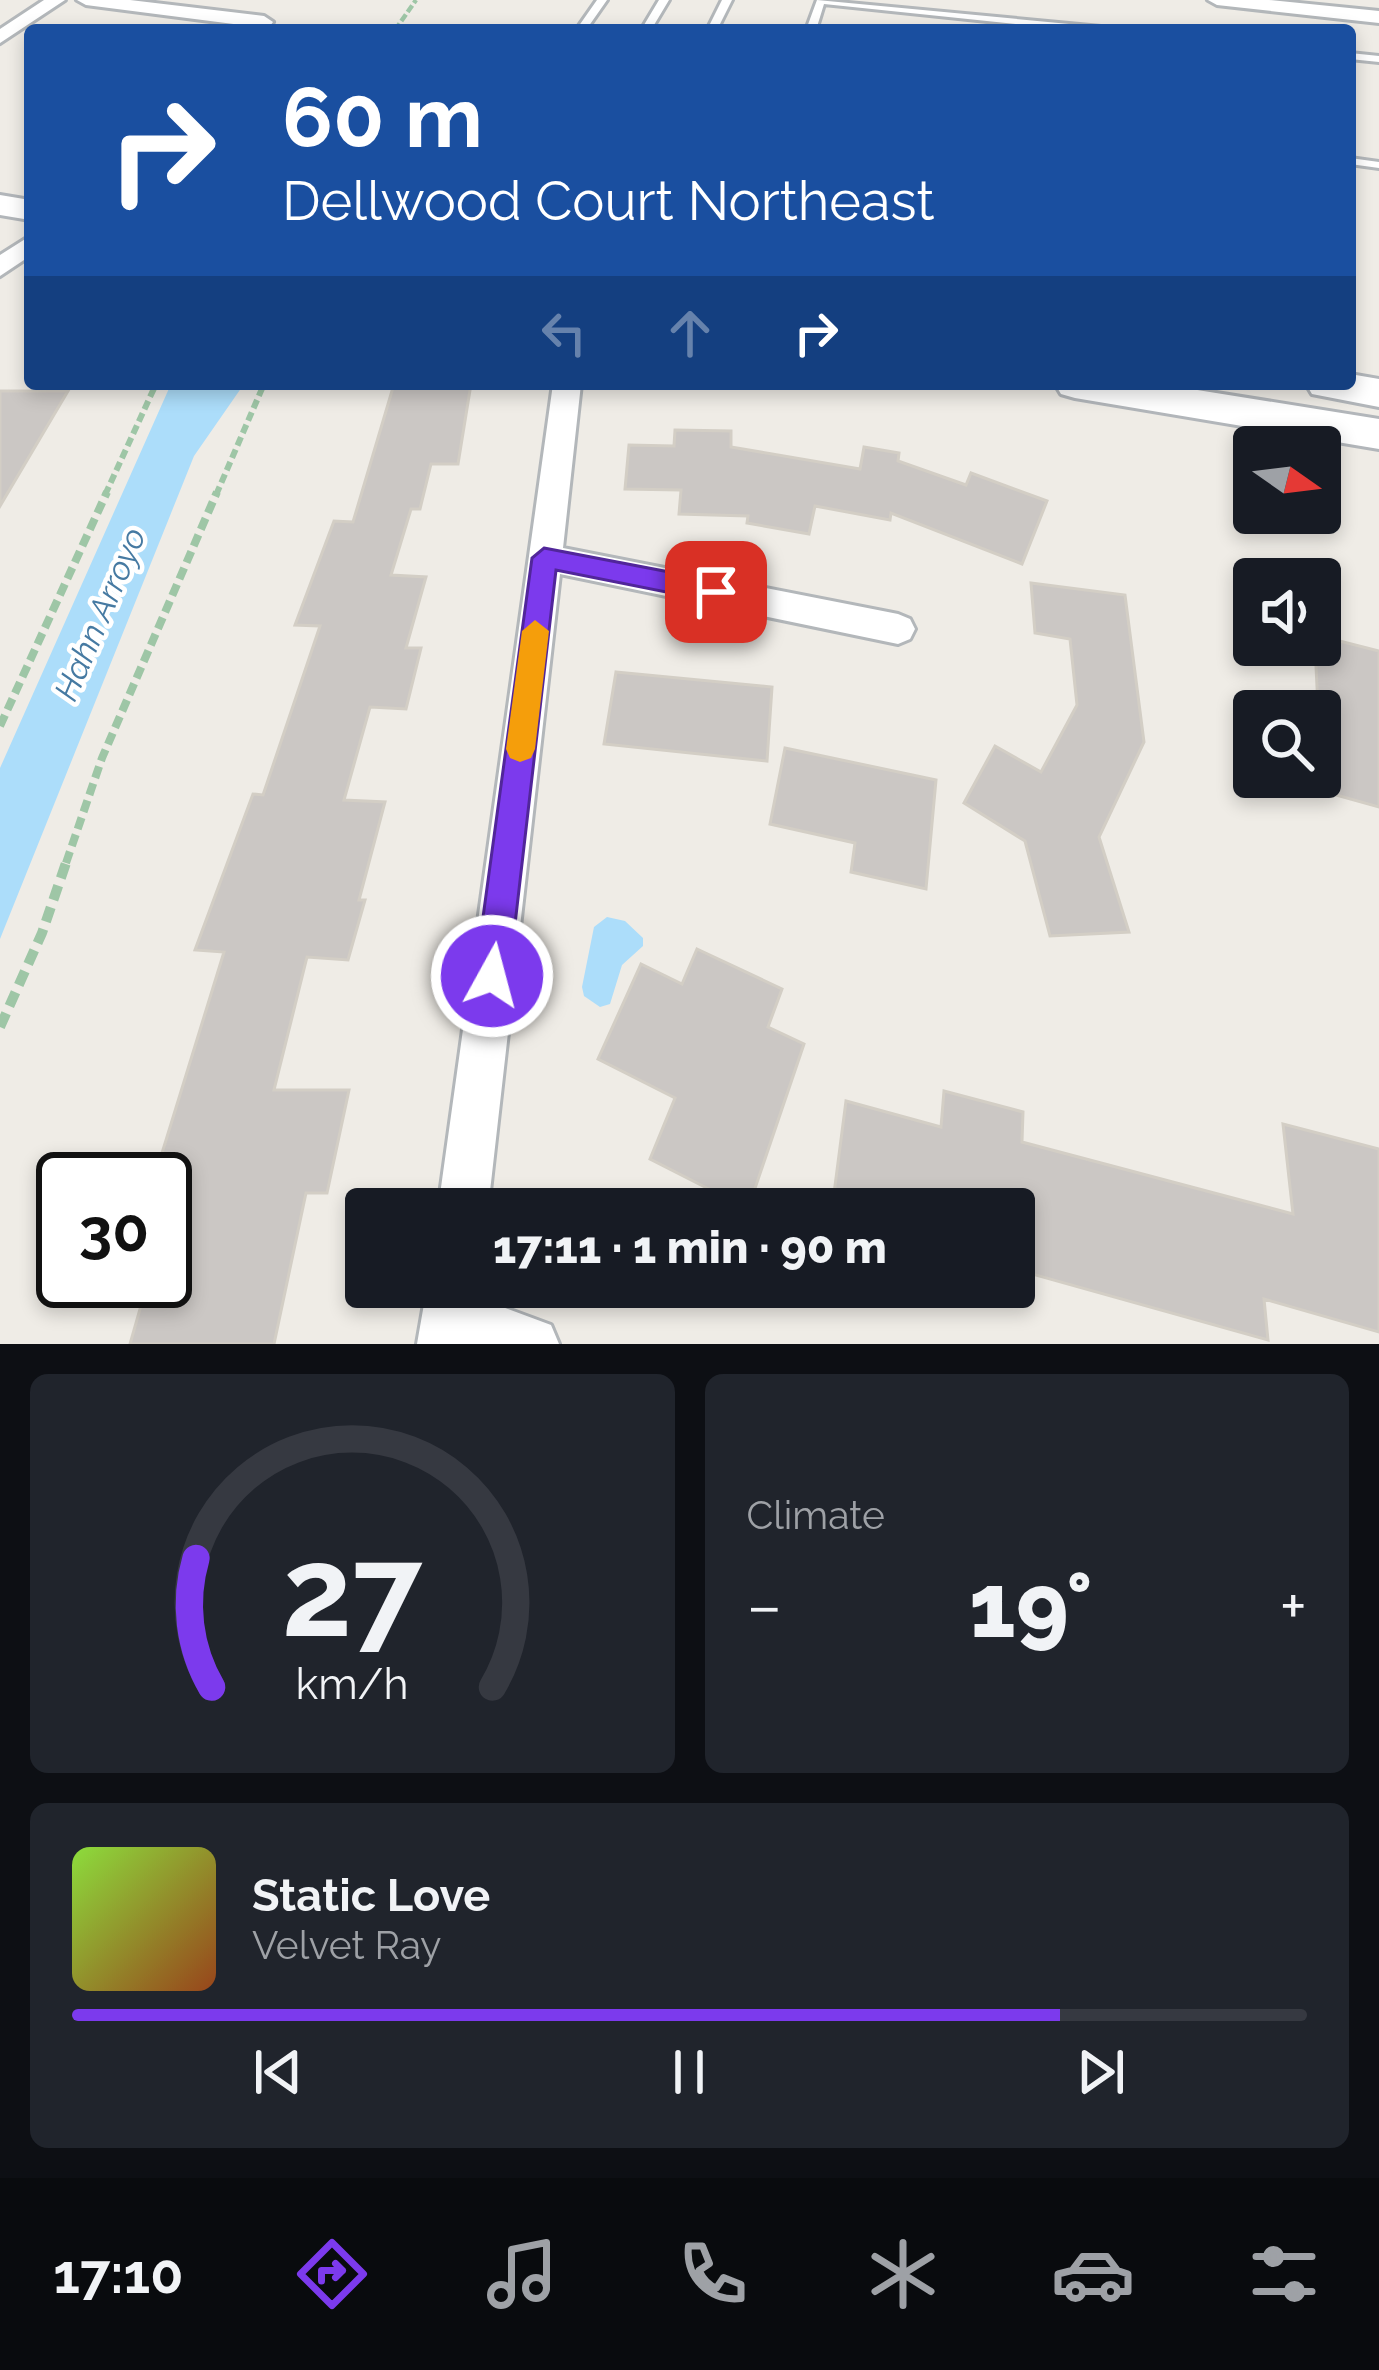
<!DOCTYPE html>
<html lang="en">
<head>
<meta charset="utf-8">
<style>
	:root { --surface:#171b24; --page:#20242c; --text:#f1f3f6; --muted:#9ea1a6; --line:#363941; --accent:#7c3aed }
	body { margin:0; font-family:Raleway,sans-serif; background:var(--page); color:var(--text); height:100vh; display:flex; flex-direction:column; font-size:45px; white-space:nowrap }
	* { box-sizing:border-box; margin:0 }
	p { font-size:39px; color:var(--muted) }
	.icon { flex:none; width:66px; height:66px; fill:none; stroke:currentColor; stroke-width:2; stroke-linecap:round; stroke-linejoin:round }
	.map { position:relative; height:1344px; overflow:hidden }
	.side { display:flex; flex-direction:column; gap:30px; padding:30px; background:#0d0f14; flex:1 }
	.side>* { flex:none }
	.top-card { position:absolute; left:24px; top:24px; width:1332px; height:366px; border-radius:12px; box-shadow:0 6px 18px #0003; background:#1a4fa0; color:#fff; overflow:hidden }
	.needle { width:78px; rotate:104deg }
	.fabs { position:absolute; left:1233px; top:426px; display:grid; gap:24px }
	.fabs a { display:grid; place-items:center; width:108px; height:108px; border-radius:12px; background:var(--surface); box-shadow:0 6px 18px #0003; font-size:60px }
	.speed { position:absolute; left:36px; top:1152px; display:flex; gap:24px; font-size:60px; font-weight:700; text-align:center }
	.speed>* { display:grid; place-content:center; width:156px; height:156px; border-radius:50%; background:var(--surface); box-shadow:0 6px 18px #0003; line-height:1 }
	.speed .limit { border:6px solid #111; border-radius:18px; background:#fff; color:#111 }
	.pin { position:absolute; display:grid; place-items:center; width:102px; height:102px; color:#fff; margin:-51px; border-radius:24px; box-shadow:0 6px 18px #0006 }
	.me { position:absolute; width:132px; margin:-66px; rotate:7deg; stroke-linejoin:round; filter:drop-shadow(0 0 9px #0008) }
	.turn { display:flex; align-items:center; gap:42px; height:252px; padding:0 60px; font-size:54px }
	.turn .icon { width:156px; height:156px; stroke-width:2.5 }
	.turn b { display:block; font-size:84px; line-height:102px }
	.lanes { display:flex; align-items:center; height:114px; padding:0 60px; background:#0003; justify-content:center; gap:60px; direction:ltr }
	.lanes .off { opacity:.35 }
	.big { font-size:90px; font-weight:800; line-height:1.1 }
	.side .card { flex:1; display:flex; flex-direction:column; justify-content:center; gap:18px; min-width:0; padding:0 42px; border-radius:18px; background:var(--page) }
	.side .dial { align-items:center; gap:0 }
	.dial svg { height:312px; overflow:visible; fill:none; stroke:var(--line); stroke-width:7; stroke-linecap:round; text-anchor:middle }
	.dial text { fill:var(--text); stroke:none }
	.song { display:flex; align-items:center; gap:36px }
	.cover { width:144px; height:144px; border-radius:18px; background:linear-gradient(135deg,hsl(90 70% 55%),hsl(20 70% 35%)) }
	.played { height:12px; border-radius:6px; background:linear-gradient(90deg,var(--accent) 80%,var(--line) 80%) }
	.keys { display:flex; justify-content:space-around; direction:ltr }
	.heat { display:flex; justify-content:space-between; align-items:center; font-size:66px; direction:ltr }
	.side .tiles { flex:1; display:grid; gap:30px; grid-template-columns:1fr 1fr }
	.card:last-child { grid-column:span 2 }
	.trip { position:absolute; left:345px; top:1188px; width:690px; height:120px; border-radius:12px; background:var(--surface); box-shadow:0 6px 18px #0003; font-weight:800; line-height:120px; text-align:center }
	.tab-bar { display:flex; height:192px; justify-content:space-around; align-items:center; background:#090b0e; color:var(--muted) }
	.tab-bar .icon { width:84px; height:84px }
	.tab-bar .active { color:var(--accent) }
	.tab-bar b { font-size:54px; color:var(--text) }
	.map>svg:first-child { display:block }
</style>
</head>
<body>
<div class="map">
<svg width="1379" height="1344" viewBox="0 0 1379 1344">
	<rect width="100%" height="100%" fill="#efece6"/>
	<path fill="#acddfa" d="M 171,384 L 244,384 L 194,456 L 0,939 L 0,768 Z
		M 607,917 L 625,921 L 643,938 L 643,946 L 622,965 L 610,1004 L 600,1007 L 584,996 L 582,987 L 594,927 Z"/>
	<path fill="#cbc7c4" stroke="#d3cec5" stroke-width="3" d="M 394,384 L 471,384 L 458,464 L 431,464 L 420,509 L 411,509 L 391,575 L 426,577 L 406,648 L 421,648 L 406,709 L 370,707 L 344,800 L 385,802 L 359,900 L 365,900 L 348,960 L 307,957 L 274,1090 L 349,1090 L 327,1193 L 306,1193 L 274,1344 L 130,1344 L 148,1281 L 165,1281 L 165,1179 L 154,1179 L 224,952 L 195,950 L 253,794 L 263,795 L 320,626 L 295,625 L 334,521 L 353,522 Z
		M 0,391 L 68,391 L 0,506 Z
		M 675,430 L 731,431 L 731,447 L 860,469 L 864,447 L 899,453 L 898,461 L 966,485 L 971,473 L 1047,501 L 1022,564 L 891,513 L 890,520 L 815,506 L 809,534 L 747,523 L 748,516 L 679,514 L 681,490 L 625,489 L 629,445 L 674,446 Z
		M 1031,583 L 1125,595 L 1144,742 L 1099,837 L 1129,932 L 1050,936 L 1025,841 L 964,803 L 995,746 L 1041,772 L 1077,705 L 1070,639 L 1035,633 Z
		M 1320,636 L 1379,651 L 1379,807 L 1322,791 L 1315,645 L 1320,645 Z
		M 616,672 L 772,687 L 767,761 L 604,744 Z
		M 785,748 L 936,780 L 926,889 L 851,872 L 855,843 L 770,824 Z
		M 697,949 L 782,989 L 768,1027 L 804,1044 L 748,1209 L 650,1159 L 675,1098 L 598,1059 L 641,964 L 682,984 Z
		M 944,1091 L 1023,1112 L 1022,1142 L 1293,1214 L 1283,1124 L 1379,1149 L 1379,1332 L 1264,1299 L 1268,1340 L 1014,1269 L 1014,1209 L 832,1209 L 846,1101 L 941,1127 Z"/>
	<g fill="none" stroke-linecap="round" stroke-linejoin="round">
		<g stroke="#b3b7ba" stroke-width="6">
			<path id="service" d="M 597,0 L 607,0 L 586,30 L 576,30 Z
				M 659,0 L 669,0 L 651,30 L 641,30 Z
				M 722,0 L 732,0 L 717,30 L 707,30 Z
				M 817,0 L 1101,27 L 1106,30 L 1074,30 L 824,4 L 816,30 L 806,30 Z
				M 1350,53 L 1379,56 L 1379,62 L 1350,59 Z
				M 1350,158 L 1379,162 L 1379,168 L 1350,164 Z"/>
		</g>
		<g stroke="#b3b7ba" stroke-width="6">
			<path id="minor" d="M 44,0 L 65,0 L 0,43 L 0,29 Z
				M 77,0 L 130,0 L 264,16 L 273,22 L 267,30 L 247,30 L 249,26 L 86,5 Z
				M 1208,0 L 1269,0 L 1379,11 L 1379,23 L 1217,5 Z
				M 30,236 L 30,256 L 0,276 L 0,255 Z
				M 553,384 L 581,384 L 563,548 L 898,614 L 910,619 L 915,629 L 910,639 L 898,644 L 560,574 L 488,1209 L 438,1209 Z
				M 427,1287 L 479,1287 L 478,1298 L 551,1325 L 559,1344 L 417,1344 Z"/>
		</g>
		<g stroke="#b2b6ba" stroke-width="6">
			<path id="secondary" d="M 0,195 L 30,200 L 30,220 L 0,215 Z
				M 1350,374 L 1379,379 L 1379,407 L 1312,394 L 1306,384 L 1350,384 Z
				M 1055,384 L 1160,384 L 1379,419 L 1379,449 L 1075,398 L 1061,394 Z"/>
		</g>
		<path stroke="#9ec6a6" stroke-width="4.5" stroke-dasharray="8 3" stroke-linecap="butt" d="M 395,30 L 416,0"/>
		<path stroke="#9ec6a6" stroke-width="6" stroke-dasharray="9 4.5" stroke-linecap="butt" d="M 105,495 L 156,384
			M 216,495 L 264,384"/>
		<path stroke="#9ec6a6" stroke-width="8" stroke-dasharray="12 6" stroke-linecap="butt" d="M 0,726 L 107,492
			M 66,863 L 102,758 L 217,492"/>
		<path stroke="#9ec6a6" stroke-width="10" stroke-dasharray="15 8" stroke-linecap="butt" d="M 0,1027 L 42,933 L 67,860"/>
		<use href="#service" fill="#fff" fill-rule="evenodd"/>
		<use href="#minor" fill="#fff" fill-rule="evenodd"/>
		<use href="#secondary" fill="#fff" fill-rule="evenodd"/>
	</g>
	<path fill="#7c3aed" stroke="#51269a" stroke-width="3" d="M 544,548 L 716,581 L 728,592 L 716,602 L 556,570 L 509,976 L 504,988 L 492,993 L 480,988 L 475,976 L 532,558 Z"/>
	<path fill="#f59e0b" d="M 535,620 L 549,631 L 535,749 L 531,758 L 520,762 L 510,758 L 506,749 L 522,631 Z"/>
	<g text-anchor="middle" dominant-baseline="central" stroke-width="9" stroke-linejoin="round" paint-order="stroke">
		<g font-size="33" font-style="italic" fill="#467aa2" stroke="#fff">
			<text transform="translate(100 614) rotate(-67)">Hahn Arroyo</text>
		</g>
	</g>
</svg>
<div class="fabs">
<a><svg class="needle" viewBox="-14 -14 28 28"><path d="M0-13l5 13h-10z" fill="#e53935"/><path d="M0 13l5-13h-10z" fill="#9ea1a6"/></svg></a>
<a><svg class="icon" aria-label="sound" viewBox="0 0 24 24"><path d="M4 9h4l5-4v14l-5-4H4zM17 9q2 3 0 6"/></svg></a>
<a><svg class="icon" aria-label="search" viewBox="0 0 24 24"><circle cx="10" cy="10" r="6"/><path d="M15 15l6 6"/></svg></a>
</div>
<div class="speed"><div class="limit">30</div></div>
<div class="pin" style="left:716px;top:592px;background:#d93025"><svg class="icon" aria-label="arrive" viewBox="0 0 24 24"><path d="M6 21V4h12l-3 4 3 4H6"/></svg></div>
<svg class="me" style="left:492px;top:976px" viewBox="-20 -20 40 40"><circle r="17" fill="#7c3aed" stroke="#fff" stroke-width="3"/><path d="M0-11L8 9 0 5-8 9z" fill="#fff"/></svg>
<div class="trip">17:11 · 1 min · 90 m</div>
<div class="top-card">
<div class="turn"><svg class="icon" aria-label="right" viewBox="0 0 24 24"><path d="M7 20v-9h11M14 6l5 5-5 5"/></svg><div><b>60 m</b>Dellwood Court Northeast</div></div>
<div class="lanes"><svg class="icon off" aria-label="left" viewBox="0 0 24 24"><path d="M17 20v-9H6M10 6l-5 5 5 5"/></svg><svg class="icon off" aria-label="ahead" viewBox="0 0 24 24"><path d="M12 20V5M6 11l6-6 6 6"/></svg><svg class="icon" aria-label="right" viewBox="0 0 24 24"><path d="M7 20v-9h11M14 6l5 5-5 5"/></svg></div>
</div>
</div>
<section class="side">
<div class="tiles">
<div class="card dial"><svg viewBox="0 0 100 80">
<path d="M14 69A42 42 0 1 1 86 69"/>
<path d="M14 69A42 42 0 0 1 10 36" stroke="#7c3aed"/>
<text x="50" y="56" font-size="32" font-weight="700">27</text>
<text x="50" y="72" font-size="11">km/h</text>
</svg></div>
<div class="card"><p>Climate</p>
<div class="heat"><a>−</a><b class="big">19°</b><a>+</a></div>
</div>
<div class="card">
<div class="song"><i class="cover"></i><div><b>Static Love</b><p>Velvet Ray</p></div></div>
<div class="played"></div>
<div class="keys"><svg class="icon" aria-label="previous" viewBox="0 0 24 24"><path d="M18 5L8 12l10 7zM5 5v14"/></svg><svg class="icon" aria-label="pause" viewBox="0 0 24 24"><path d="M8 5v14M16 5v14"/></svg><svg class="icon" aria-label="next" viewBox="0 0 24 24"><path d="M6 5l10 7-10 7zM19 5v14"/></svg></div>
</div>
</div>
</section>
<nav class="tab-bar">
<b>17:10</b>
<svg class="icon active" aria-label="directions" viewBox="0 0 24 24"><path d="M12 3l9 9-9 9-9-9zM9 14v-3h6M13 9l2 2-2 2"/></svg>
<svg class="icon" aria-label="music" viewBox="0 0 24 24"><path d="M9 18V5l10-2v13"/><circle cx="6" cy="18" r="3"/><circle cx="16" cy="16" r="3"/></svg>
<svg class="icon" aria-label="phone" viewBox="0 0 24 24"><path d="M5 4h4l2 5-3 2q2 4 5 5l2-3 5 2v4C11 20 4 13 5 4z"/></svg>
<svg class="icon" aria-label="climate" viewBox="0 0 24 24"><path d="M12 3v18M4 7l16 10M4 17L20 7"/></svg>
<svg class="icon" aria-label="car" viewBox="0 0 24 24"><path d="M5 17H2v-5l4-1 3-4h7l3 4 3 1v5h-3M9 17h6M6 11h13"/><circle cx="7" cy="17" r="2"/><circle cx="17" cy="17" r="2"/></svg>
<svg class="icon" aria-label="filters" viewBox="0 0 24 24"><path d="M4 7h16M4 17h16"/><circle cx="9" cy="7" r="2"/><circle cx="15" cy="17" r="2"/></svg>
</nav>
</body>
</html>
